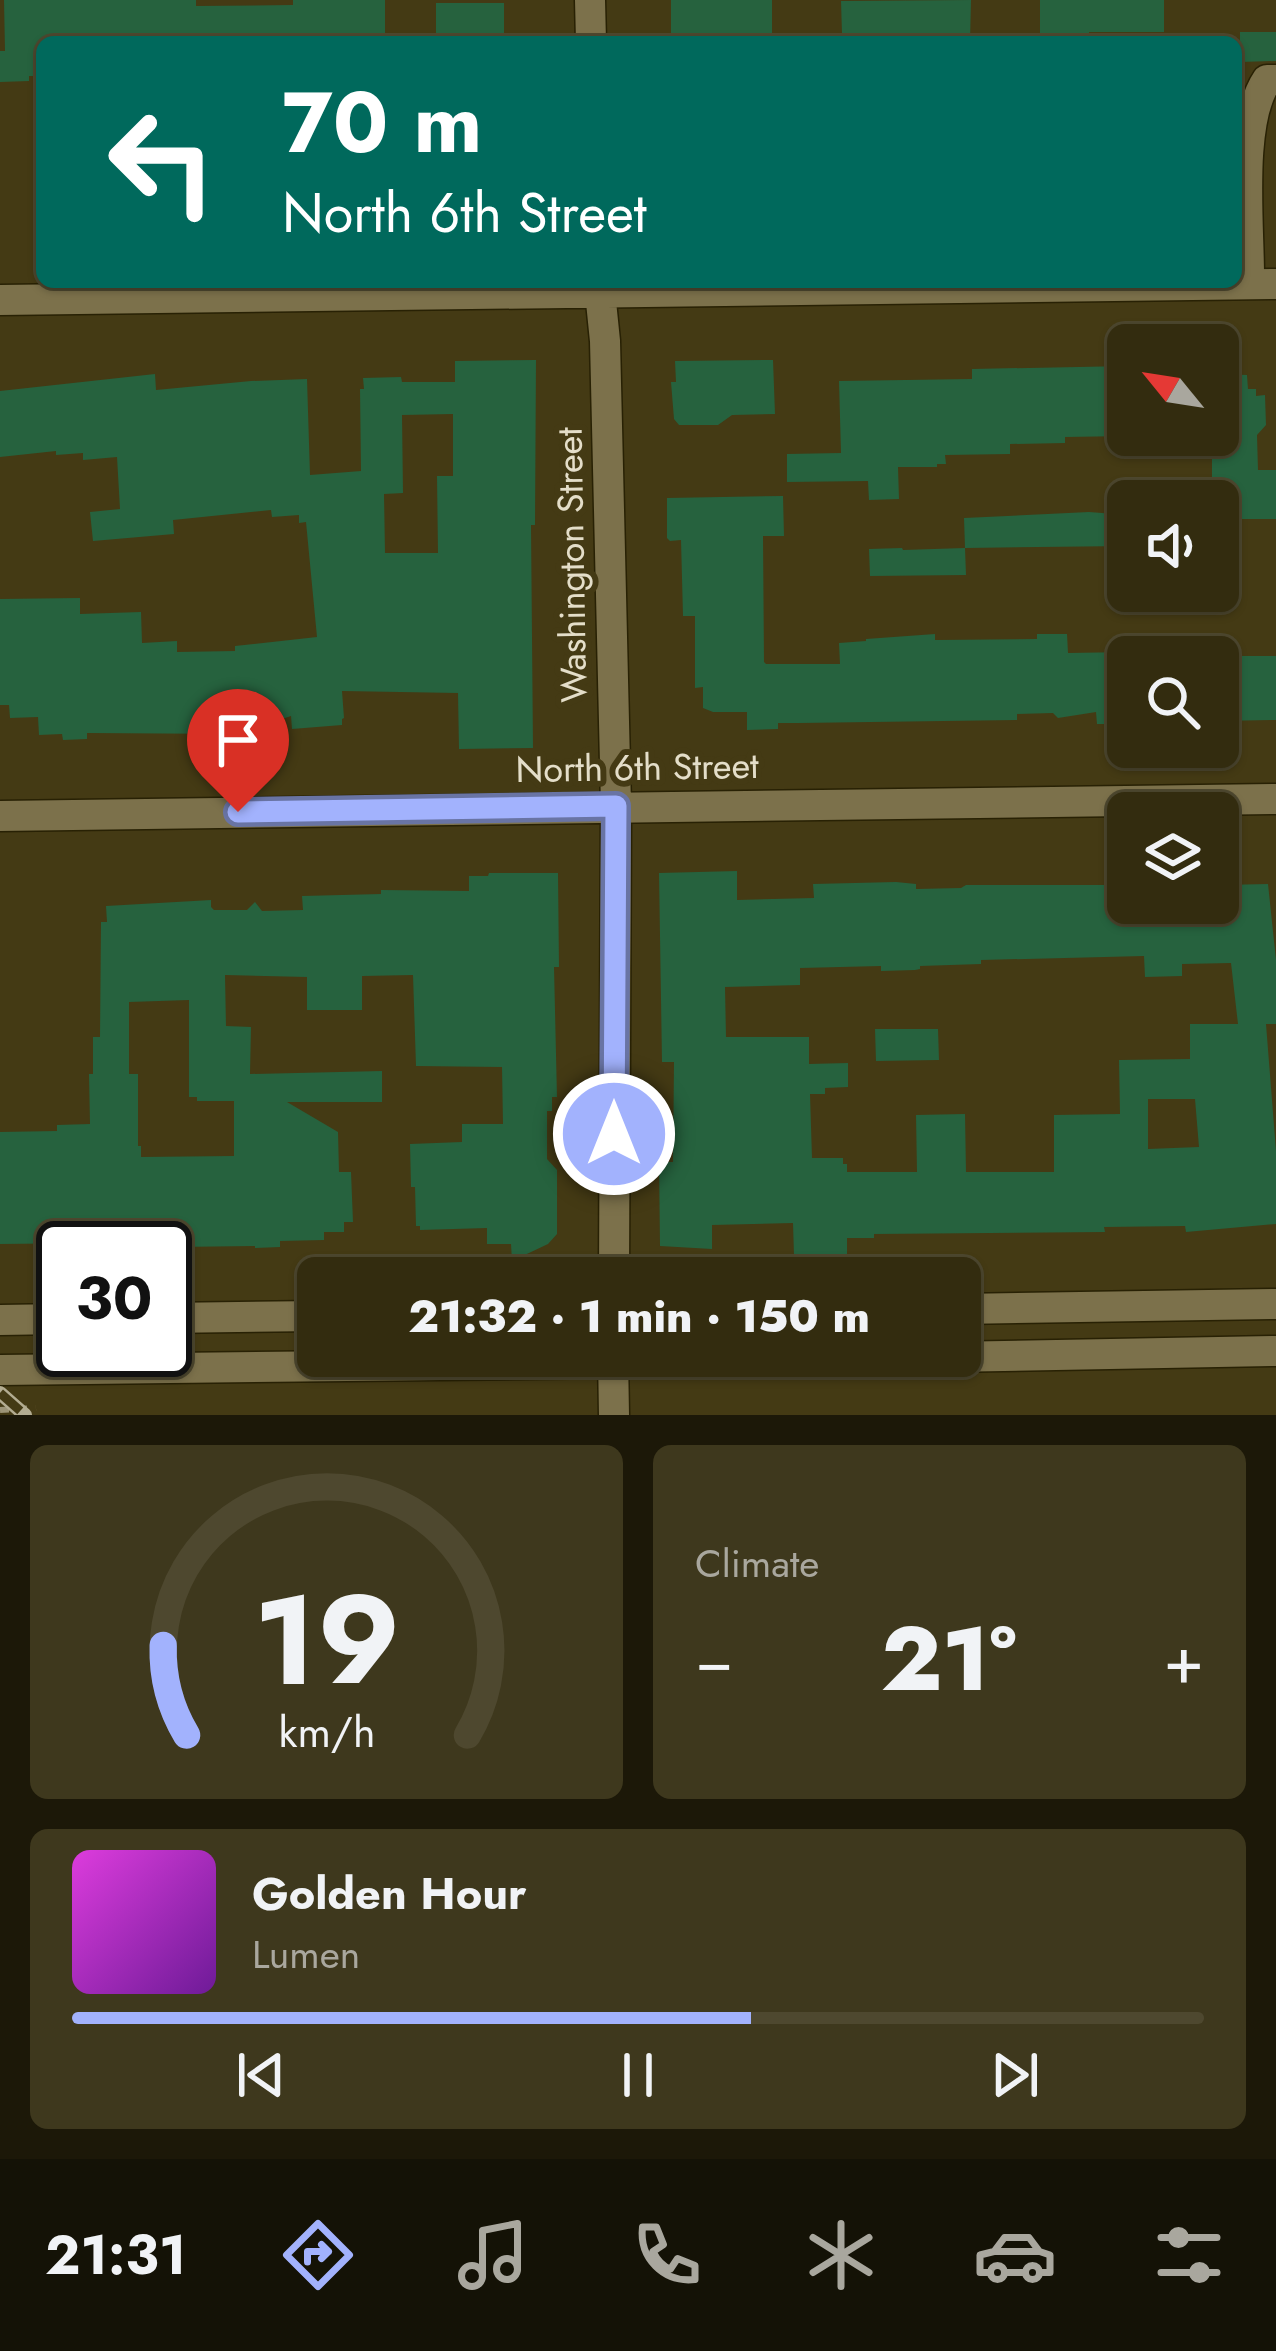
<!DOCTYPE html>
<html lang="en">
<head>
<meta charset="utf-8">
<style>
	:root { --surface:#332c0f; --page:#3e381d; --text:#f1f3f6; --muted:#a9a79e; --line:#4e482f; --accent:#a2b2fd }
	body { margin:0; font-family:Jost,sans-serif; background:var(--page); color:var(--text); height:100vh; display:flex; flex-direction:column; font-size:45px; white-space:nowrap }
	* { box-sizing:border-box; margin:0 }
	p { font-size:39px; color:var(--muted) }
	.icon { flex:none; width:66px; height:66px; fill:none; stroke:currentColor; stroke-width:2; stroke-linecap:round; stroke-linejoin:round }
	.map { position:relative; height:1415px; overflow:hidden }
	.side { display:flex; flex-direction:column; gap:30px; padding:30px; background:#1c1808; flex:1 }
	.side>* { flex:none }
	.top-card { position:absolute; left:36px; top:36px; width:1206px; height:252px; border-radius:18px; box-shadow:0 3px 9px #0004,0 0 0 3px var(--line); background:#00695c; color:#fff; overflow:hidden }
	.needle { width:78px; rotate:300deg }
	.buttons { position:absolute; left:1107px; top:324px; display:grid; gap:24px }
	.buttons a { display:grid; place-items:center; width:132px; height:132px; border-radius:18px; background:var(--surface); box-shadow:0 3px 9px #0004,0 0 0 3px var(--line); font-size:60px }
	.speed { position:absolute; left:36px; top:1221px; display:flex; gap:24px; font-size:60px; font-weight:700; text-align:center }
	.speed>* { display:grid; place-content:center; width:156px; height:156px; border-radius:50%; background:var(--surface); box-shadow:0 3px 9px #0004,0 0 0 3px var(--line); line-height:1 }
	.speed .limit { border:6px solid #111; border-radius:18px; background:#fff; color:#111 }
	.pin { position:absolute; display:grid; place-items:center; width:102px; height:102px; color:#fff; margin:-123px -51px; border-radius:50% 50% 50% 0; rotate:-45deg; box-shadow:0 0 12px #0007 }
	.pin .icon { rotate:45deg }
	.me { position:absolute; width:132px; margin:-66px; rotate:0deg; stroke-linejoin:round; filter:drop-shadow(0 0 9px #0008) }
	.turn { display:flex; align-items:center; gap:42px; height:252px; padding:0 48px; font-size:54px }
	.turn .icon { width:156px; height:156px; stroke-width:2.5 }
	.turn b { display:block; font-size:84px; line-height:102px }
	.big { font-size:90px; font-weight:800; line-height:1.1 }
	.side .card { flex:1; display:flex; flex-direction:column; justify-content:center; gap:18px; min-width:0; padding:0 42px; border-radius:18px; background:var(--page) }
	.side .dial { align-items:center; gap:0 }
	.dial svg { height:312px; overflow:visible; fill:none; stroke:var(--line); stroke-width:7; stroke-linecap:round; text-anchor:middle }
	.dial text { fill:var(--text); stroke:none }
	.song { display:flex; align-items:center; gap:36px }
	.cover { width:144px; height:144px; border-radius:18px; background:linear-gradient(135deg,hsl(300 70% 55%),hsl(280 70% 35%)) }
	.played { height:12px; border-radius:6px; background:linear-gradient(90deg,var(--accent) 60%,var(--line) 60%) }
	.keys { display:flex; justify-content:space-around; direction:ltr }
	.heat { display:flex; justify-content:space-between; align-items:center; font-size:66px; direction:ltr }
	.side .tiles { flex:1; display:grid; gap:30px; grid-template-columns:1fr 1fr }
	.card:last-child { grid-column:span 2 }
	.trip { position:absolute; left:297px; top:1257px; width:684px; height:120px; border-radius:18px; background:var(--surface); box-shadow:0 3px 9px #0004,0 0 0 3px var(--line); font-weight:800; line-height:120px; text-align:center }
	.menu { display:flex; height:192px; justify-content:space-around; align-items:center; background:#141206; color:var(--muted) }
	.menu .icon { width:84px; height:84px }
	.menu .current { color:var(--accent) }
	.menu b { font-size:54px; color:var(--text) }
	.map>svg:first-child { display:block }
</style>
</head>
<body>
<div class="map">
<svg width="1276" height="1415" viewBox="0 0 1276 1415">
	<rect width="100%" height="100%" fill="#443a14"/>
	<path fill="#26623e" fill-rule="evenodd" d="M 4,0 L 196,0 L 196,6 L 293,5 L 293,0 L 385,0 L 385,36 L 42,42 L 42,76 L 29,76 L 29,81 L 0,82 L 0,51 L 5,51 Z
		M 671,0 L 772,0 L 772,42 L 745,42 L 745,38 L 720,36 L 671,37 Z
		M 971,0 L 970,42 L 899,42 L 899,34 L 842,34 L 841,1 Z
		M 1040,0 L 1164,0 L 1164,32 L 1089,32 L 1089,42 L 1040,42 Z
		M 436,3 L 504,3 L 504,39 L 436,39 Z
		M 1240,32 L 1276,32 L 1276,61 L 1240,62 Z
		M 536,360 L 535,525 L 531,525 L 533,748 L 459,749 L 458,693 L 342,691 L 344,718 L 342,719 L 342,725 L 292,729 L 291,716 L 238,734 L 87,733 L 87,739 L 63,740 L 62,734 L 39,735 L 38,717 L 10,718 L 9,705 L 0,705 L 0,599 L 80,598 L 80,614 L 141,612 L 142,643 L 177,641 L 177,652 L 235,651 L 235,646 L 317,637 L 306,522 L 299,523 L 299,515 L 272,517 L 271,510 L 173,520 L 174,534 L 93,541 L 90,512 L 120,509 L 117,457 L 83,460 L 83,453 L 56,455 L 56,451 L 0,457 L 0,391 L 155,374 L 156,390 L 251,381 L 307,379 L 310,475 L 361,471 L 360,389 L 364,389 L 363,378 L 401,377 L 402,382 L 455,382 L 455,361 ZM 453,414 L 453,476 L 437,476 L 438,553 L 385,553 L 384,494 L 403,493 L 402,415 Z
		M 773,360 L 775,414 L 732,415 L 718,425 L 679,425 L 674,419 L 671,382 L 676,382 L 675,361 Z
		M 1128,366 L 1128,436 L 1065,437 L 1065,443 L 1010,444 L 1010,454 L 945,455 L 946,464 L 937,464 L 937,467 L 898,467 L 899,499 L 869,500 L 868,481 L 787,482 L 787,454 L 841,453 L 839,381 L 972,379 L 972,369 Z
		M 1218,374 L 1247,375 L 1248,389 L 1256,389 L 1256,396 L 1265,395 L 1266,425 L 1257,435 L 1258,470 L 1276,470 L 1276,519 L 1218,519 L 1218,487 L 1212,487 L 1212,439 L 1218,439 Z
		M 783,496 L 784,536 L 763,536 L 764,662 L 766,664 L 840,664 L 839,643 L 866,641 L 866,639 L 935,634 L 935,640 L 1037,639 L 1037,634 L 1067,634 L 1068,653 L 1128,652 L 1128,724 L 1097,724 L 1096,712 L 1058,718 L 1053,713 L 1017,714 L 1017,720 L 799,723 L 778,723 L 778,729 L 747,730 L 747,712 L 713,712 L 703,708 L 703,687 L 695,688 L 695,616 L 683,616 L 681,540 L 670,541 L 667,538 L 667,498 Z
		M 1089,512 L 1128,515 L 1128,546 L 965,548 L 964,518 Z
		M 902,548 L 903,550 L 965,548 L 966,575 L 870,576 L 869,549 Z
		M 1218,656 L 1276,656 L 1276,720 L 1218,721 Z
		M 737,871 L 737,900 L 814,898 L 813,884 L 896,882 L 916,884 L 916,889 L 961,888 L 966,885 L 1128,885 L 1128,903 L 1225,903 L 1223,885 L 1268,884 L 1276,960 L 1276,1024 L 1266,1024 L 1276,1151 L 1276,1224 L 1186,1232 L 1185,1226 L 1104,1227 L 1105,1232 L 874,1234 L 874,1238 L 847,1238 L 847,1255 L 794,1255 L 793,1223 L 712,1225 L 712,1249 L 660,1246 L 659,1162 L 673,1162 L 674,1062 L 662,1062 L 659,873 ZM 1144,956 L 1145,977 L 1182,976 L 1182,964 L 1231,963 L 1238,1024 L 1190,1024 L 1190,1059 L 1119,1060 L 1120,1114 L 1054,1115 L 1054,1172 L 966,1172 L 965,1114 L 916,1115 L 917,1172 L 847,1172 L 847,1164 L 843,1164 L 843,1158 L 812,1158 L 810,1094 L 825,1094 L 825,1088 L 848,1087 L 848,1063 L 809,1064 L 809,1037 L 726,1037 L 725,987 L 800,985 L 800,968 L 881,966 L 881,971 L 915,970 L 920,969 L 920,966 L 981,964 L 981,960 ZM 1148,1099 L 1195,1099 L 1199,1147 L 1148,1149 Z
		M 489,873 L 558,873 L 559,967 L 554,967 L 557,1097 L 552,1097 L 552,1111 L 547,1111 L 547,1159 L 557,1170 L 557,1234 L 548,1244 L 512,1261 L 511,1244 L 487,1244 L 487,1228 L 420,1230 L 420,1226 L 416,1226 L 415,1187 L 411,1187 L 410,1144 L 462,1142 L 462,1124 L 503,1124 L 502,1067 L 416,1066 L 413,975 L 362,976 L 362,1010 L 307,1010 L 307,977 L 225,975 L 226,1026 L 251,1027 L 250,1074 L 382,1071 L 382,1102 L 287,1102 L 338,1132 L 339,1172 L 351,1172 L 353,1222 L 344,1222 L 344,1232 L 324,1232 L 324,1240 L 280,1241 L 280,1247 L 255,1248 L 255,1246 L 94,1248 L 94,1243 L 0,1244 L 0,1132 L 57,1131 L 57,1125 L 90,1124 L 89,1074 L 93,1074 L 93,1037 L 100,1037 L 101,922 L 107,922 L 106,906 L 211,900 L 211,907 L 214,910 L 247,910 L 255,902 L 262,911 L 303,910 L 302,896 L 381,894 L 381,890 L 469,891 L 469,876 L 488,876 ZM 189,1000 L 189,1097 L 197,1097 L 197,1101 L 234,1101 L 234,1156 L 141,1157 L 141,1146 L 138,1146 L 138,1074 L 129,1074 L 129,1002 Z
		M 875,1029 L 938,1029 L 939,1060 L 876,1061 Z"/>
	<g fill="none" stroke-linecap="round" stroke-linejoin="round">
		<g stroke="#282104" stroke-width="33">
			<path id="minor" d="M 590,0 L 591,42
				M 599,282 L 605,341 L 616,806 L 614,1278
				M 1249,284 C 1250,230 1237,124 1267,80 L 1276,80
				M 0,300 L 1276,284
				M 0,816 L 1276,799
				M 960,1309 L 1276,1304
				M 165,1318 L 318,1316
				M 0,1320 L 63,1319
				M 613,1356 L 614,1415
				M 0,1370 L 613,1363 L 1276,1351"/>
		</g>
		<path stroke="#9c9477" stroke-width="6" stroke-dasharray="9 9" stroke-linecap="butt" d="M 0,1410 L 36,1408"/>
		<use href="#minor" stroke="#7c714b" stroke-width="30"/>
		<g stroke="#b3ac91" stroke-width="14">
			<path id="rail" d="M 0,1393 L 25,1415"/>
		</g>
		<use href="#rail" stroke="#443a14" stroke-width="9" stroke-dasharray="27" stroke-linecap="butt"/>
	</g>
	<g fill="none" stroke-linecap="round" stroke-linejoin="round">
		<g stroke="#6974a4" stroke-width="30">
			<path id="route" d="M 238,812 L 616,806 L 614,1134"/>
		</g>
		<use href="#route" stroke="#a2b2fd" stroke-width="21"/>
	</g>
	<g text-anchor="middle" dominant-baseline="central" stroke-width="12" stroke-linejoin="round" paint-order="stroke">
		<g font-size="36" fill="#e4dec9" stroke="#443a14">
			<text transform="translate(571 565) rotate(-91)">Washington Street</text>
			<text transform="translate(637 767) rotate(-1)">North 6th Street</text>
		</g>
	</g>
</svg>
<div class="buttons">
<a><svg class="needle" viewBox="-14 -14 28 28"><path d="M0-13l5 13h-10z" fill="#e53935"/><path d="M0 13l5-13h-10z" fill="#a9a79e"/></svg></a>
<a><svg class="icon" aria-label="sound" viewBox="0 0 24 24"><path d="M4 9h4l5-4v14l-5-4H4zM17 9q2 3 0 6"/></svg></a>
<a><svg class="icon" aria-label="search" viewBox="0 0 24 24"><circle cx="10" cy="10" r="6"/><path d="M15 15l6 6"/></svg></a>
<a><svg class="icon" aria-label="layers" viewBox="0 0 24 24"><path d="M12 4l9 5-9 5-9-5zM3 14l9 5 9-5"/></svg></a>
</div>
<div class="speed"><div class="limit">30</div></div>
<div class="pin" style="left:238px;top:812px;background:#d93025"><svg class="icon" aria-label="arrive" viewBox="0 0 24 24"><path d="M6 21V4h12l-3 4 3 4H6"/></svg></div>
<svg class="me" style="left:614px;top:1134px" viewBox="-20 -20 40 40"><circle r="17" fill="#a2b2fd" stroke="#fff" stroke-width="3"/><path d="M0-11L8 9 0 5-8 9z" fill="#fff"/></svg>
<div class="trip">21:32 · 1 min · 150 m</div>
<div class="top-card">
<div class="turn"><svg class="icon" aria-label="left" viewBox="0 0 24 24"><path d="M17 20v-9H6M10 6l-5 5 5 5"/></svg><div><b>70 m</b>North 6th Street</div></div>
</div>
</div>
<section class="side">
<div class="tiles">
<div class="card dial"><svg viewBox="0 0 100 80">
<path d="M14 69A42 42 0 1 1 86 69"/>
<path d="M14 69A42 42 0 0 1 8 46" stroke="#a2b2fd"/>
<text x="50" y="56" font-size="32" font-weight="700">19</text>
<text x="50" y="72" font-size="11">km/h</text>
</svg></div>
<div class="card"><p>Climate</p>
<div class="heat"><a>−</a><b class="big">21°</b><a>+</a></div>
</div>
<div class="card">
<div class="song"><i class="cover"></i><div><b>Golden Hour</b><p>Lumen</p></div></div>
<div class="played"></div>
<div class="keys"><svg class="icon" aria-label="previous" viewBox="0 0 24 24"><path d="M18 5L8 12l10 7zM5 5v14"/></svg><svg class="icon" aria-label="pause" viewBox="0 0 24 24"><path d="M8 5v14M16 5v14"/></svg><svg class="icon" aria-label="next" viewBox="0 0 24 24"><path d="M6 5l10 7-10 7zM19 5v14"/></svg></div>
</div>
</div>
</section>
<nav class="menu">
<b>21:31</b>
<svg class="icon current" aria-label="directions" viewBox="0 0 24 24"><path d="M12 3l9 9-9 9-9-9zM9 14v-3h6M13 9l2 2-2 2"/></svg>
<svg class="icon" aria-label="music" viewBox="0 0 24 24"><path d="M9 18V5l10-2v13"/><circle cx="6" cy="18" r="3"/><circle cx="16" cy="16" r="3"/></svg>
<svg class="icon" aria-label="phone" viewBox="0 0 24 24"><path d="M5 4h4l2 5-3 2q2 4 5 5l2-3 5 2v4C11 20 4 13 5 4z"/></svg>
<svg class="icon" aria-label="climate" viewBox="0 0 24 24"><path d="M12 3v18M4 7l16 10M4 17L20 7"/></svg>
<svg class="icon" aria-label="car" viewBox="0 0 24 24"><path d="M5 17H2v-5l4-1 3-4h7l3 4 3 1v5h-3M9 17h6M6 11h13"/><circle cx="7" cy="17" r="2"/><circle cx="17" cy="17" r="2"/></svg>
<svg class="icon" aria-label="filters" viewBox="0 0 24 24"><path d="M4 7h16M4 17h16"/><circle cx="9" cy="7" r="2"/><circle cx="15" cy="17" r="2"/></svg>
</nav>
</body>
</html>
